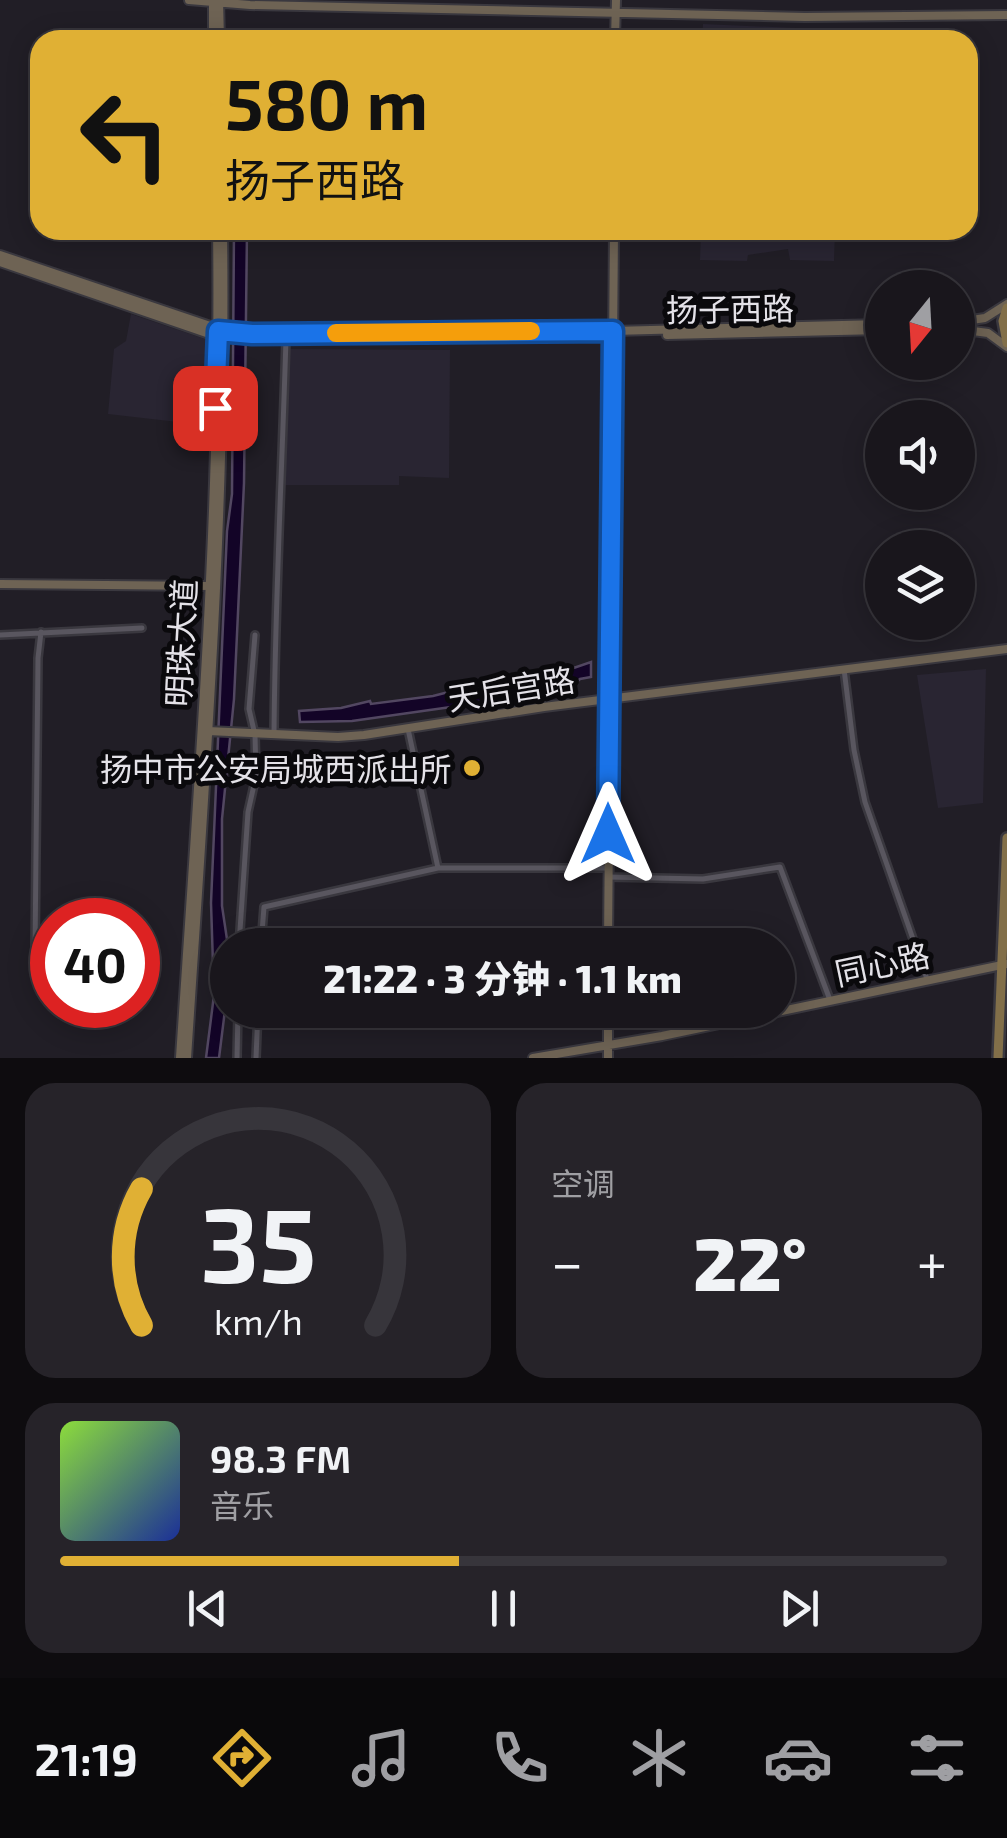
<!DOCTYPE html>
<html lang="zh">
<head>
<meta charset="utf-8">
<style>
	:root { --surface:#19161c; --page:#262329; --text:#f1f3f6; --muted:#9f9fa3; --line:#37353b; --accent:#e0b034 }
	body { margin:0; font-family:"Exo 2","Noto Sans SC",sans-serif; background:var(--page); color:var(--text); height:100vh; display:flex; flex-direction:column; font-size:38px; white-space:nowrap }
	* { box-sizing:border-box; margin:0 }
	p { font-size:32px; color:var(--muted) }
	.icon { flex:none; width:55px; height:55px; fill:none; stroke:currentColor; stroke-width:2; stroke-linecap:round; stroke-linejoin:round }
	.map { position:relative; height:1058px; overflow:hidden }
	.side { display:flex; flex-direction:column; gap:25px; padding:25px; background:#0e0c0f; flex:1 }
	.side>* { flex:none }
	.hud { position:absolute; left:30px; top:30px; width:948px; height:210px; border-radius:30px; box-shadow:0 5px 25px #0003,0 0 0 2px var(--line); background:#e0b034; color:#111; overflow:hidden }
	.needle { width:65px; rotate:198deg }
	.controls { position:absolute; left:865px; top:270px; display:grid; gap:20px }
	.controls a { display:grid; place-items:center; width:110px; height:110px; border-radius:50%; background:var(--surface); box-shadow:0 5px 25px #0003,0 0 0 2px var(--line); font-size:50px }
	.speed { position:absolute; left:30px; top:898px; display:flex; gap:20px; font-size:50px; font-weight:700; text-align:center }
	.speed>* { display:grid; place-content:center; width:130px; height:130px; border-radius:50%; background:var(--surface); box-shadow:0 5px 25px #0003,0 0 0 2px var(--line); line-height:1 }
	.speed .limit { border:15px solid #d22; background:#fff; color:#111 }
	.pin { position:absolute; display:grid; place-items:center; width:85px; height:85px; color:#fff; margin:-42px; border-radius:20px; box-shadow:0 5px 15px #0006 }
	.me { position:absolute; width:110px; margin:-55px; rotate:0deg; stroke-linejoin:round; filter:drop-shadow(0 0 8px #0008) }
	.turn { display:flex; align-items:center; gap:35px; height:210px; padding:0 30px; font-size:45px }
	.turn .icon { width:130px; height:130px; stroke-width:2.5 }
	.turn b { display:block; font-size:70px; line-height:85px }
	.big { font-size:75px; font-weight:800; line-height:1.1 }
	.side .widget { flex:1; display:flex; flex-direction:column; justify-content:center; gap:15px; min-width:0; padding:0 35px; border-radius:30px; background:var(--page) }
	.side .dial { align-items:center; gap:0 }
	.dial svg { height:260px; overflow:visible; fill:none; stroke:var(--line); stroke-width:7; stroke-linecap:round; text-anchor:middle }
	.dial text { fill:var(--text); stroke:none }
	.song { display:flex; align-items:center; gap:30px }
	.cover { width:120px; height:120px; border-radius:15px; background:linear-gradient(135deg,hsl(90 70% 55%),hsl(230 70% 35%)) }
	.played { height:10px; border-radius:5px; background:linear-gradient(90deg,var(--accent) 45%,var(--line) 45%) }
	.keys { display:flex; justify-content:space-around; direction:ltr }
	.heat { display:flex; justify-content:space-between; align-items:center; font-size:55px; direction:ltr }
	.side .tiles { flex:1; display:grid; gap:25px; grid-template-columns:1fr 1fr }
	.widget:last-child { grid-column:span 2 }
	.trip { position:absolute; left:210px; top:928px; width:585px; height:100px; border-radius:50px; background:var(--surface); box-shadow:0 5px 25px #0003,0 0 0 2px var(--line); font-weight:800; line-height:100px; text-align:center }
	.dock { display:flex; height:160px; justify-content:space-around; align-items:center; background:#0a090b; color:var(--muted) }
	.dock .icon { width:70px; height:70px }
	.dock .selected { color:var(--accent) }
	.dock b { font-size:45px; color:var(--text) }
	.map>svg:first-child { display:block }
</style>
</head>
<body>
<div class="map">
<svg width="1007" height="1058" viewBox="0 0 1007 1058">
	<rect width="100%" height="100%" fill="#211e26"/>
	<path fill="#292532" d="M 703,24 L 842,30 L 842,40 L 702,40 Z
		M 701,230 L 835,230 L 834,261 L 790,260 L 788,249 L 748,255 L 747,261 L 700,260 Z
		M 131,314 L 208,340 L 204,425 L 108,414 L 114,349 L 126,341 Z
		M 290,349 L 450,350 L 449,478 L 399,476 L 399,485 L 282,485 Z
		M 986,669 L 983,803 L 938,808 L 917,675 Z"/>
	<path fill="#130427" stroke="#524761" stroke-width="2.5" d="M 234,230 L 247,230 L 244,483 L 234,699 L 222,819 L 222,906 L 228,946 L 226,1002 L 219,1058 L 206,1058 L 214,995 L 211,903 L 227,531 L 232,494 Z
		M 591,662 L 591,677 L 580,679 L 573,685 L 451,707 L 352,721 L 300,722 L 299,711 L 341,708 L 370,701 L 371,704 L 433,696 L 468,687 L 524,685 Z"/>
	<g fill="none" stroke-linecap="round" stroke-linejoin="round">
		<g stroke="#3a383f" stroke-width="10">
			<path id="street" d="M 0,635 L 142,628
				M 844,669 L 854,750 L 865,802 L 927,979
				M 408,729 L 438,868
				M 274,734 C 275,602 282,471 286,339
				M 608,877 L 703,879 L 780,867 L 830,1000
				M 239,945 L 248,812 L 256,776 L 255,735 L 249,709 L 255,635
				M 261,945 L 264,907 L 438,868 L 608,868
				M 35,952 L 38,658 L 41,632
				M 237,1058 L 238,1010
				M 256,1058 L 258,1010"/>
		</g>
		<g stroke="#3a383f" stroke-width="12">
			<path id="secondary" d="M 189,0 L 250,5 L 805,17 L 1007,15
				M 213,0 L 213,40
				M 219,0 L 220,40
				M 615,40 L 616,0
				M 0,255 L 231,333 L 613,331 L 882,324
				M 0,262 L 218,337 L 503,337
				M 958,322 L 985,318 L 1007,304
				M 958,329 L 988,333 L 1007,347
				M 667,335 L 882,330
				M 0,584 L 210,586
				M 208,731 L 338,737 L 364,735 L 544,707 L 1007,649
				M 608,945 L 614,230
				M 180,1058 C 198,783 221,506 217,230
				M 187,1058 C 205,783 227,506 223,230
				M 533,1058 L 662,1036 L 1007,964
				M 608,1058 L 608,1010"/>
		</g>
		<g stroke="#3a383f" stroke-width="14">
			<path id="primary" d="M 1007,308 L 1003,321 L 1007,343
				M 998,1058 L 1007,838"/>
		</g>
		<use href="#street" stroke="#59565f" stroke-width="5"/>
		<use href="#secondary" stroke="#6e6354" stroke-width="8"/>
		<use href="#primary" stroke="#826f49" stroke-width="9"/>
	</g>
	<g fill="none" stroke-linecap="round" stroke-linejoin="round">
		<g stroke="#114b97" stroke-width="25">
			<path id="route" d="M 215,408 L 218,331 L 252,334 L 613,331 L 608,834"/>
		</g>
		<use href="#route" stroke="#1a73e8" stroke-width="18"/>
		<path stroke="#f59e0b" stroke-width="18" d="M 336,333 L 531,331"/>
	</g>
	<circle fill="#e0b034" stroke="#0a090c" stroke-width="4" cx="472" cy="768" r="10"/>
	<g text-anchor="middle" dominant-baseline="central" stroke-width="10" stroke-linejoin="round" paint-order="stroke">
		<g font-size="32" fill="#e4e2e8" stroke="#0a090c">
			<text transform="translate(730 308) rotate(-1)">扬子西路</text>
			<text transform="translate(180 643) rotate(-87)">明珠大道</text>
			<text transform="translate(511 688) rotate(-9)">天后宫路</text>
			<text transform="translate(882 963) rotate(-12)">同心路</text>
		</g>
		<g font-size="32" fill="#e4e2e8" stroke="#0a090c" text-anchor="end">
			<text x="452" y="768">扬中市公安局城西派出所</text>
		</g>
	</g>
</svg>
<div class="controls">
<a><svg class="needle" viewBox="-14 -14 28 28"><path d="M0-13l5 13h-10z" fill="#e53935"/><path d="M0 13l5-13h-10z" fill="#9f9fa3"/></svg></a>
<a><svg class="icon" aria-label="sound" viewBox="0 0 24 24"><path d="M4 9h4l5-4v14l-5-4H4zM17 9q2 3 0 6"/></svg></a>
<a><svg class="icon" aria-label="layers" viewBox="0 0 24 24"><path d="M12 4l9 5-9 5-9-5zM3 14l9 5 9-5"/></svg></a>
</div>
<div class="speed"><div class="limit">40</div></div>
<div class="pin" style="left:215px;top:408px;background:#d93025"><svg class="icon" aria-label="arrive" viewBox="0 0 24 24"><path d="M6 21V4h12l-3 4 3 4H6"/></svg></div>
<svg class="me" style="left:608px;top:834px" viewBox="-20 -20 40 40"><path d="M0-17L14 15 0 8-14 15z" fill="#1a73e8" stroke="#fff" stroke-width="4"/></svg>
<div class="trip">21:22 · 3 分钟 · 1.1 km</div>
<div class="hud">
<div class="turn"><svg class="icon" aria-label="left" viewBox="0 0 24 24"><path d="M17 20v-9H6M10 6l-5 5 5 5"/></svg><div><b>580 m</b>扬子西路</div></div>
</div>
</div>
<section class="side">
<div class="tiles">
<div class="widget dial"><svg viewBox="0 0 100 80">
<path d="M14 69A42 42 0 1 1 86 69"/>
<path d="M14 69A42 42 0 0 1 14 27" stroke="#e0b034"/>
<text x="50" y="56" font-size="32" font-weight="700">35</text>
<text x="50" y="72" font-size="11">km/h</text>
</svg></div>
<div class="widget"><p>空调</p>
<div class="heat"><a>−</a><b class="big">22°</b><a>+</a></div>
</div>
<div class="widget">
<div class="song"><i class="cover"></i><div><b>98.3 FM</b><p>音乐</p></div></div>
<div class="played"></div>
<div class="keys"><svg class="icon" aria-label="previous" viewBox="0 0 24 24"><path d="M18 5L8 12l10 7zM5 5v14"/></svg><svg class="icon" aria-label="pause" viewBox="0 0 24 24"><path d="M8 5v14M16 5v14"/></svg><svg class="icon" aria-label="next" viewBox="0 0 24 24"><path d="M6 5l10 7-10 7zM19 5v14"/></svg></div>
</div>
</div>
</section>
<nav class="dock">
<b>21:19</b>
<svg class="icon selected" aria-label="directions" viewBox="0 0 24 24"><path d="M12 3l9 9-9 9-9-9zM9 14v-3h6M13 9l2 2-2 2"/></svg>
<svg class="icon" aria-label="music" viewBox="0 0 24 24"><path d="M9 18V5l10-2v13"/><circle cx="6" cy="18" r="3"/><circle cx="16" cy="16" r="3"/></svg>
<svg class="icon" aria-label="phone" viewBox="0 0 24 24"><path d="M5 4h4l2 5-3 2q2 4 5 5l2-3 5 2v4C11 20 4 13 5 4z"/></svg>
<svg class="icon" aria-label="climate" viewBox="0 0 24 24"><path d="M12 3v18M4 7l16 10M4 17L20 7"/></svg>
<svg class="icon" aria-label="car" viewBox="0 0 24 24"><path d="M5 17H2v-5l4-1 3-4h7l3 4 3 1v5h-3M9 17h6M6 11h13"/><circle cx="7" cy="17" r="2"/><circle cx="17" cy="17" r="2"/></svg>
<svg class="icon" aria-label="filters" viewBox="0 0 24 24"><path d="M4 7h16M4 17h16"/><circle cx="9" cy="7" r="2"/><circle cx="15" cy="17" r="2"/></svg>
</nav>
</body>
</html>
